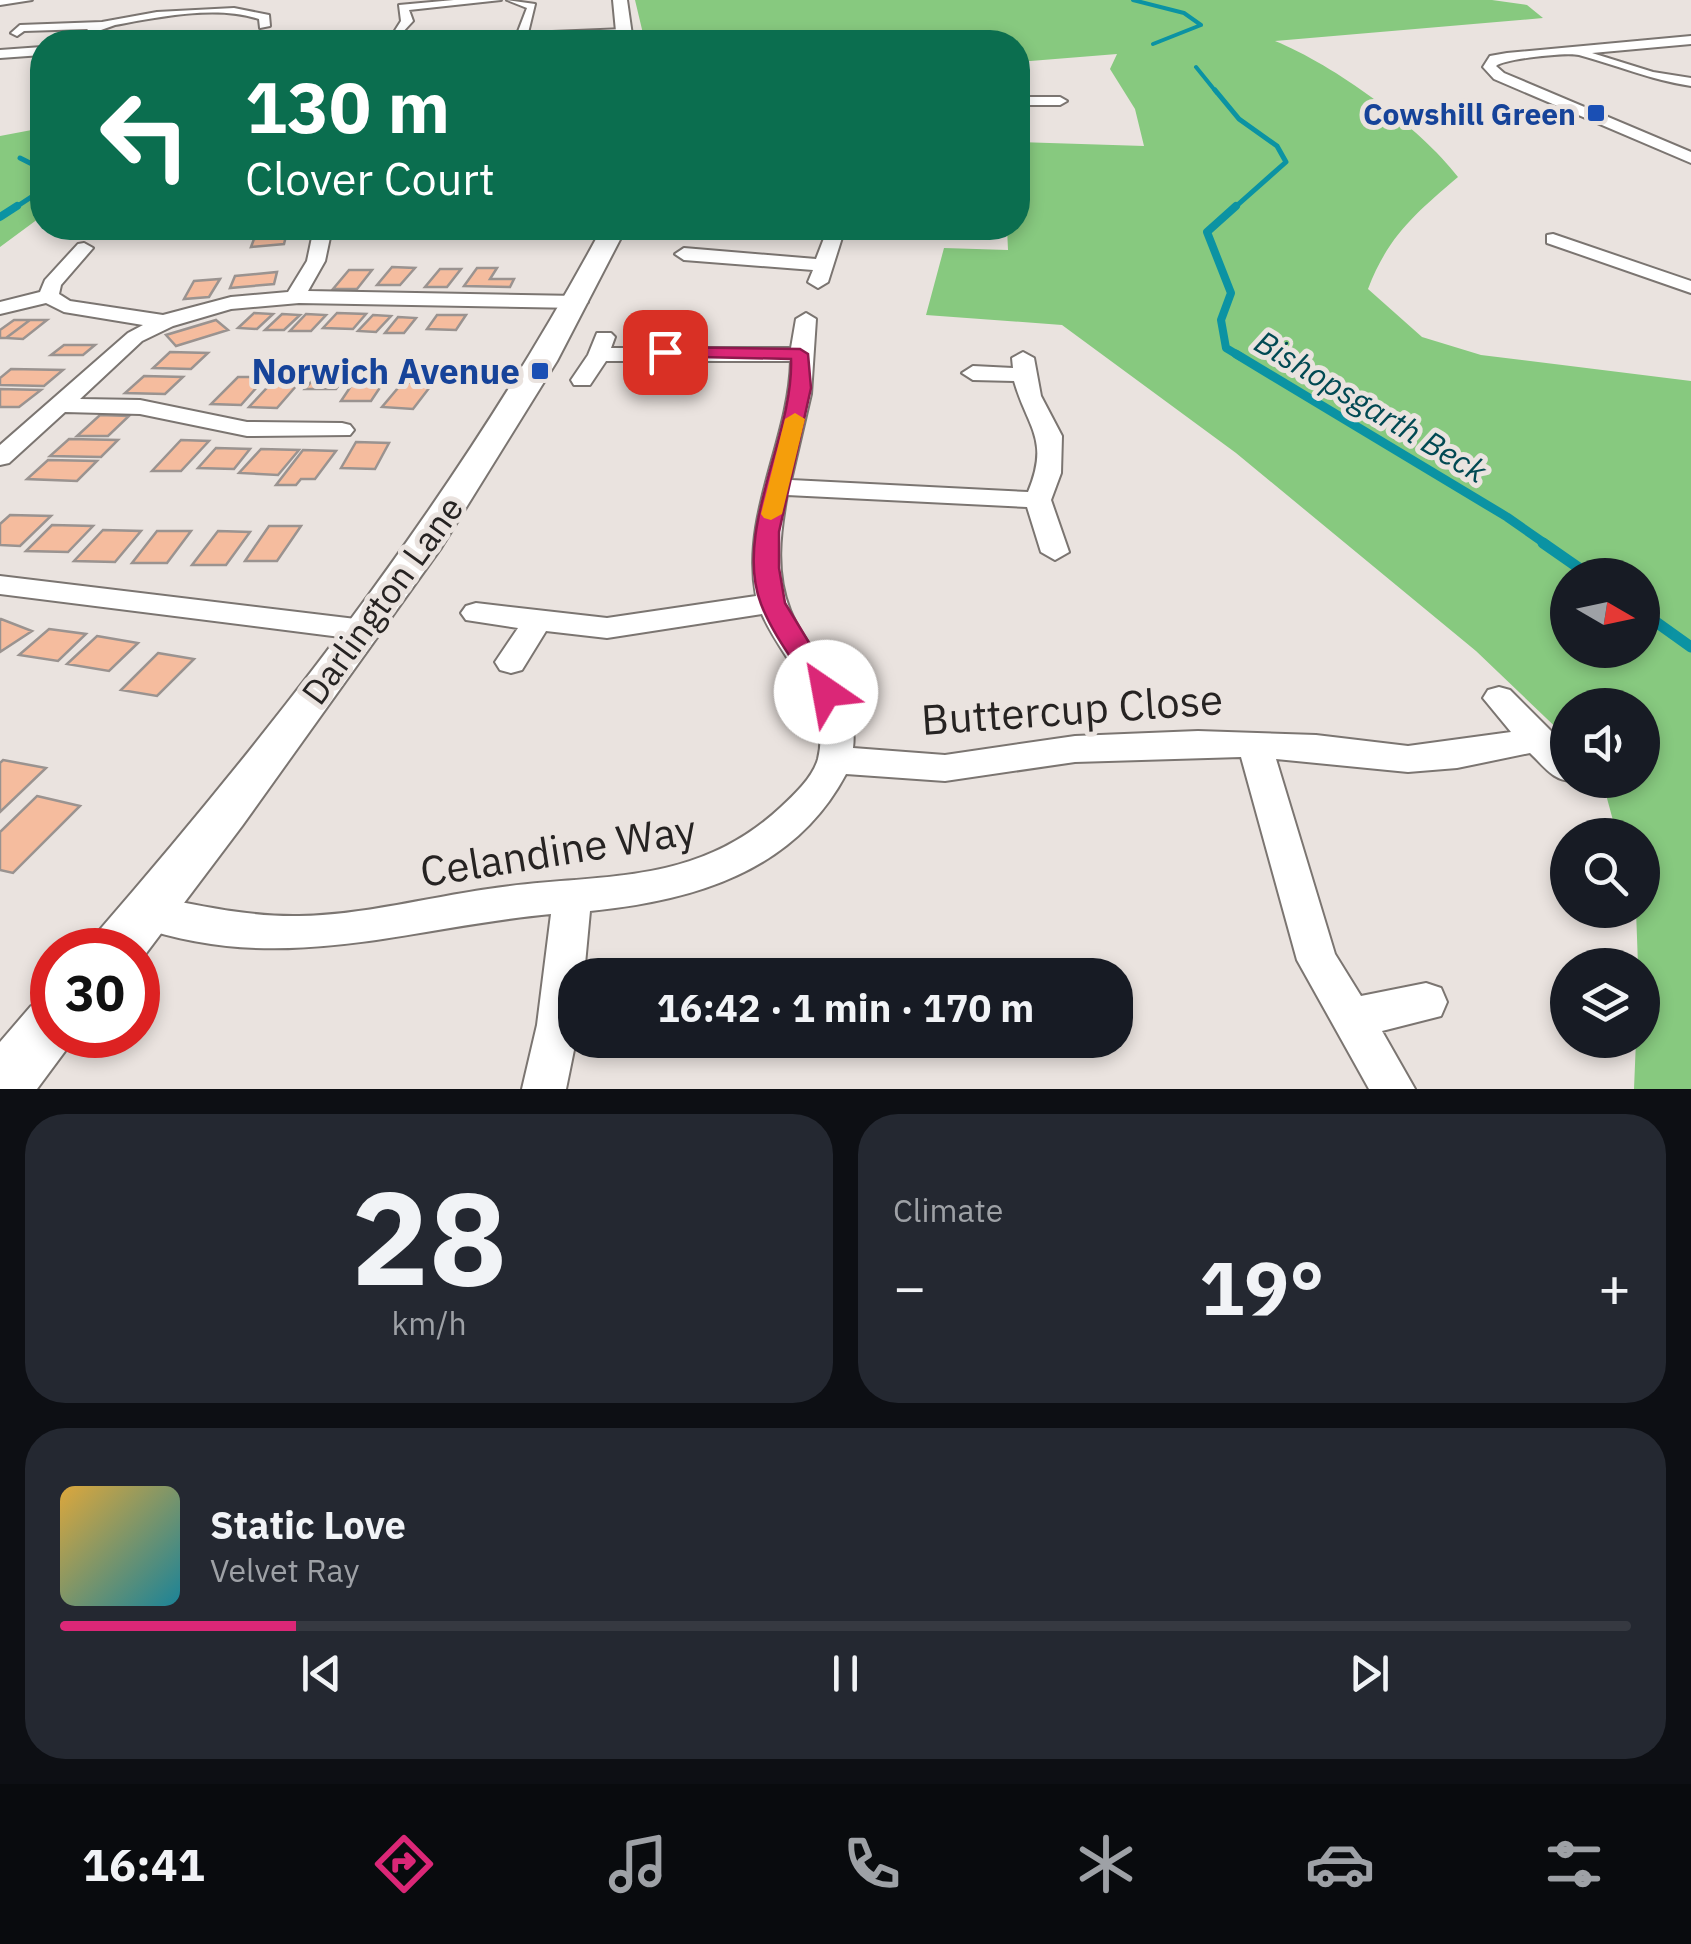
<!DOCTYPE html>
<html lang="en">
<head>
<meta charset="utf-8">
<style>
	:root { --surface:#171b24; --page:#242831; --text:#f1f3f6; --muted:#9ea1a6; --line:#363941; --accent:#db2777 }
	body { margin:0; font-family:"IBM Plex Sans",sans-serif; background:var(--page); color:var(--text); height:100vh; display:flex; flex-direction:column; font-size:38px; white-space:nowrap }
	* { box-sizing:border-box; margin:0 }
	p { font-size:32px; color:var(--muted) }
	.icon { flex:none; width:55px; height:55px; fill:none; stroke:currentColor; stroke-width:2; stroke-linecap:round; stroke-linejoin:round }
	.map { position:relative; height:1089px; overflow:hidden }
	.side { display:flex; flex-direction:column; gap:25px; padding:25px; background:#0d0f14; flex:1 }
	.side>* { flex:none }
	.banner { position:absolute; left:30px; top:30px; width:1000px; height:210px; border-radius:40px; box-shadow:0 5px 15px #0003; background:#0b6e4f; color:#fff; overflow:hidden }
	.needle { width:65px; rotate:99deg }
	.controls { position:absolute; left:1550px; top:558px; display:grid; gap:20px }
	.controls a { display:grid; place-items:center; width:110px; height:110px; border-radius:50%; background:var(--surface); box-shadow:0 5px 15px #0003; font-size:50px }
	.speed { position:absolute; left:30px; top:928px; display:flex; gap:20px; font-size:50px; font-weight:700; text-align:center }
	.speed>* { display:grid; place-content:center; width:130px; height:130px; border-radius:50%; background:var(--surface); box-shadow:0 5px 15px #0003; line-height:1 }
	.speed .limit { border:15px solid #d22; background:#fff; color:#111 }
	.pin { position:absolute; display:grid; place-items:center; width:85px; height:85px; color:#fff; margin:-42px; border-radius:20px; box-shadow:0 5px 15px #0006 }
	.me { position:absolute; width:110px; margin:-55px; rotate:327deg; stroke-linejoin:round; filter:drop-shadow(0 0 8px #0008) }
	.turn { display:flex; align-items:center; gap:35px; height:210px; padding:0 50px; font-size:45px }
	.turn .icon { width:130px; height:130px; stroke-width:2.5 }
	.turn b { display:block; font-size:70px; line-height:85px }
	.big { font-size:75px; font-weight:700; line-height:1.1 }
	.side .widget { flex:1; display:flex; flex-direction:column; justify-content:center; gap:15px; min-width:0; padding:0 35px; border-radius:40px; background:var(--page) }
	.side .dial { align-items:center; gap:0 }
	.dial b { font-size:130px; line-height:1 }
	.song { display:flex; align-items:center; gap:30px }
	.cover { width:120px; height:120px; border-radius:15px; background:linear-gradient(135deg,hsl(40 70% 55%),hsl(190 70% 35%)) }
	.played { height:10px; border-radius:5px; background:linear-gradient(90deg,var(--accent) 15%,var(--line) 15%) }
	.keys { display:flex; justify-content:space-around; direction:ltr }
	.heat { display:flex; justify-content:space-between; align-items:center; font-size:55px; direction:ltr }
	.side .tiles { flex:1; display:grid; gap:25px; grid-template-columns:1fr 1fr }
	.widget:last-child { grid-column:span 2 }
	.trip { position:absolute; left:558px; top:958px; width:575px; height:100px; border-radius:40px; background:var(--surface); box-shadow:0 5px 15px #0003; font-weight:700; line-height:100px; text-align:center }
	.tabs { display:flex; height:160px; justify-content:space-around; align-items:center; background:#090b0e; color:var(--muted) }
	.tabs .icon { width:70px; height:70px }
	.tabs .selected { color:var(--accent) }
	.tabs b { font-size:45px; color:var(--text) }
	.map>svg:first-child { display:block }
</style>
</head>
<body>
<div class="map">
<svg width="1691" height="1089" viewBox="0 0 1691 1089">
	<rect width="100%" height="100%" fill="#eae3df"/>
	<path fill="#87c97f" fill-rule="evenodd" d="M 635,0 L 1492,0 L 1527,5 L 1543,18 L 1275,41 C 1334,65 1420,127 1458,177 C 1416,213 1388,236 1368,289 L 1422,337 L 1481,355 L 1691,381 L 1691,1089 L 1634,1089 L 1636,1040 L 1642,1040 L 1642,965 L 1638,965 L 1636,910 L 1642,910 L 1642,835 L 1617,835 L 1602,780 L 1642,780 L 1642,705 L 1568,705 L 1567,738 L 1476,651 L 1236,453 L 1062,325 L 926,315 L 944,248 L 1008,250 L 1007,228 L 1018,228 L 1018,142 L 1144,146 L 1135,109 L 1110,69 L 1117,54 L 1018,62 L 1018,42 L 645,42 ZM 1642,575 L 1642,650 L 1568,650 L 1568,575 Z
		M 37,129 L 42,140 L 42,216 L 0,247 L 0,136 Z"/>
	<g fill="none" stroke-linecap="round" stroke-linejoin="round">
		<path stroke="#0b93a3" stroke-width="4" d="M 1133,0 L 1184,13 L 1201,25 L 1153,44
			M 1196,67 L 1217,93"/>
		<path stroke="#0b93a3" stroke-width="5" d="M 1215,90 L 1239,119 L 1277,146 L 1286,162 L 1233,209
			M 20,158 L 42,169
			M 13,209 L 42,190"/>
		<path stroke="#0b93a3" stroke-width="8" d="M 1236,206 L 1207,232 L 1231,293 L 1221,320 L 1226,348 L 1241,357
			M 0,217 L 17,206"/>
		<path stroke="#0b93a3" stroke-width="9" d="M 1236,354 L 1507,517 L 1547,545"/>
		<path stroke="#0b93a3" stroke-width="11" d="M 1543,543 L 1589,575
			M 1642,612 L 1691,647"/>
	</g>
	<path fill="#f5bc9e" stroke="#9a9390" stroke-width="2.5" d="M 286,236 L 284,244 L 251,247 L 254,239 Z
		M 392,267 L 415,268 L 400,285 L 377,285 Z
		M 477,268 L 497,268 L 490,279 L 514,279 L 510,287 L 464,286 Z
		M 440,269 L 461,269 L 447,287 L 425,287 Z
		M 349,270 L 372,270 L 357,289 L 333,289 Z
		M 277,272 L 274,284 L 230,288 L 235,276 Z
		M 220,279 L 209,297 L 184,299 L 194,281 Z
		M 254,313 L 273,314 L 257,329 L 238,328 Z
		M 337,313 L 366,314 L 353,329 L 323,328 Z
		M 282,314 L 300,315 L 284,330 L 265,330 Z
		M 306,314 L 326,315 L 311,331 L 290,331 Z
		M 373,315 L 391,316 L 376,332 L 358,331 Z
		M 437,315 L 466,315 L 456,330 L 427,329 Z
		M 398,317 L 416,318 L 404,333 L 385,333 Z
		M 14,320 L 30,320 L 6,338 L 0,338 L 0,330 Z
		M 30,320 L 47,320 L 23,339 L 6,338 Z
		M 216,320 L 228,330 L 176,346 L 166,335 Z
		M 64,345 L 95,345 L 83,355 L 51,355 Z
		M 170,352 L 208,353 L 191,369 L 153,368 Z
		M 324,367 L 353,367 L 336,389 L 305,389 Z
		M 11,369 L 63,370 L 44,386 L 0,385 L 0,378 Z
		M 144,376 L 183,377 L 165,394 L 125,393 Z
		M 278,376 L 304,377 L 277,408 L 249,407 Z
		M 238,377 L 266,377 L 241,405 L 211,404 Z
		M 355,380 L 385,380 L 371,401 L 341,401 Z
		M 403,382 L 433,383 L 413,409 L 382,407 Z
		M 0,389 L 41,390 L 19,407 L 0,407 Z
		M 100,415 L 129,416 L 108,436 L 77,436 Z
		M 69,439 L 118,440 L 101,457 L 50,456 Z
		M 181,440 L 209,441 L 181,471 L 152,471 Z
		M 356,442 L 389,443 L 375,469 L 341,468 Z
		M 216,448 L 250,449 L 234,469 L 198,468 Z
		M 261,449 L 299,450 L 278,475 L 239,473 Z
		M 303,450 L 336,451 L 315,479 L 301,479 L 296,485 L 276,485 Z
		M 48,460 L 97,461 L 77,481 L 27,479 Z
		M 10,515 L 51,516 L 20,546 L 0,545 L 0,524 Z
		M 52,525 L 93,526 L 68,552 L 26,551 Z
		M 269,526 L 301,526 L 277,561 L 245,561 Z
		M 103,530 L 141,531 L 115,562 L 74,561 Z
		M 157,531 L 191,531 L 167,563 L 132,563 Z
		M 218,531 L 250,532 L 226,565 L 192,565 Z
		M 0,620 L 1,619 L 32,631 L 0,652 Z
		M 49,629 L 86,634 L 58,661 L 19,655 Z
		M 97,636 L 138,643 L 109,671 L 67,664 Z
		M 158,653 L 194,659 L 157,696 L 121,690 Z
		M 3,760 L 46,768 L 0,812 L 0,763 Z
		M 37,796 L 80,806 L 13,873 L 0,870 L 0,832 Z"/>
	<g fill="none" stroke-linecap="round" stroke-linejoin="round">
		<g stroke="#7b7571" stroke-width="4">
			<path id="street" d="M 0,0 L 32,0 L 0,5 Z
				M 454,0 L 501,0 L 409,10 L 413,21 L 400,35 L 394,32 L 401,21 L 399,5 Z
				M 507,0 L 535,4 L 528,33 L 624,29 L 630,32 L 624,35 L 475,42 L 229,42 L 235,38 L 517,34 L 527,8 Z
				M 234,8 L 269,15 L 270,26 L 260,28 L 259,19 C 216,5 159,17 115,25 L 101,30 L 89,42 L 77,42 L 88,29 L 24,31 L 17,36 L 11,33 L 20,25 L 102,22 L 157,12 Z
				M 1691,36 L 1691,44 L 1592,53 L 1653,72 L 1691,78 L 1691,86 C 1651,80 1616,65 1579,55 C 1566,52 1504,59 1496,66 L 1504,73 L 1691,152 L 1691,163 L 1494,79 L 1483,67 L 1490,56 L 1507,53 Z
				M 42,47 L 42,55 L 0,58 L 0,50 Z
				M 1018,97 L 1060,97 L 1067,101 L 1060,105 L 1018,105 Z
				M 314,228 L 332,228 L 325,261 L 308,291 L 578,296 L 588,302 L 578,308 L 299,303 L 231,309 L 173,326 L 142,341 L 80,399 L 140,400 L 247,422 L 342,423 L 350,425 L 354,430 L 350,435 L 247,436 L 140,414 L 65,412 L 9,463 L 0,465 L 0,445 L 128,333 L 143,325 L 64,312 L 46,303 L 0,314 L 0,302 L 40,292 L 45,280 L 78,244 L 84,243 L 93,248 L 61,285 L 59,294 L 70,301 L 163,315 L 231,297 L 288,292 L 307,261 Z
				M 828,228 L 845,228 L 828,282 L 818,288 L 808,282 L 813,270 L 684,260 L 675,254 L 684,248 L 816,259 Z
				M 1553,234 L 1691,281 L 1691,293 L 1547,243 L 1547,235 Z
				M 806,313 L 816,319 L 811,394 L 791,480 L 1028,492 C 1050,439 1028,429 1014,381 L 973,380 L 962,373 L 973,366 L 1013,368 L 1012,358 L 1023,352 L 1034,358 L 1041,396 L 1062,436 L 1061,473 L 1051,500 L 1069,552 L 1055,560 L 1041,552 L 1027,507 L 787,495 C 780,533 775,573 790,610 C 809,657 860,693 853,748 L 945,755 L 1075,736 L 1198,731 L 1316,735 L 1408,746 L 1511,732 L 1483,698 L 1488,690 L 1499,687 L 1510,690 L 1568,748 L 1568,780 L 1575,780 C 1555,784 1543,765 1530,753 L 1457,768 L 1408,772 L 1276,759 L 1335,954 L 1361,996 L 1426,983 L 1441,988 L 1447,1002 L 1441,1016 L 1382,1031 L 1415,1089 L 1369,1089 L 1297,960 L 1241,757 L 1075,762 L 945,781 L 846,774 C 794,872 693,901 590,911 L 584,975 L 575,975 L 576,1040 L 566,1089 L 522,1089 L 537,1025 L 551,914 C 405,928 281,977 134,925 L 128,913 L 134,901 L 148,896 C 198,905 248,917 299,916 C 363,915 425,898 488,889 C 598,872 693,889 781,807 C 795,794 813,777 818,759 C 832,701 783,663 762,614 L 607,638 L 546,631 L 522,670 L 511,673 L 500,670 L 495,662 L 518,628 L 466,620 L 461,613 L 466,606 L 476,603 L 607,618 L 756,596 C 741,514 789,441 791,361 L 606,361 L 590,385 L 574,385 L 571,380 L 588,355 L 597,333 L 611,333 L 615,337 L 611,348 L 791,348 L 796,319 Z
				M 0,576 L 364,620 L 375,623 L 379,630 L 375,637 L 364,640 L 0,594 Z"/>
		</g>
		<g stroke="#7b7571" stroke-width="4">
			<path id="secondary" d="M 613,0 L 627,0 L 633,42 L 617,42 Z
				M 602,228 L 626,228 L 557,361 L 441,548 L 242,826 L 138,964 L 138,950 L 89,950 L 97,933 C 286,715 465,483 602,228 Z
				M 52,998 L 52,1035 L 77,1035 L 37,1089 L 0,1089 L 0,1042 L 31,1006 Z"/>
		</g>
		<use href="#street" fill="#fff" fill-rule="evenodd"/>
		<use href="#secondary" fill="#fff" fill-rule="evenodd"/>
	</g>
	<path fill="#db2777" stroke="#8e194d" stroke-width="2.5" d="M 665,347 L 800,349 L 808,354 L 811,388 L 779,532 L 779,568 L 785,603 L 839,692 L 835,698 L 817,698 C 799,668 773,636 761,604 C 733,531 794,435 791,359 L 659,356 L 659,348 Z"/>
	<path fill="#f59e0b" d="M 795,413 L 805,419 L 782,514 L 771,520 L 764,518 L 761,514 L 785,419 Z"/>
	<g fill="#1a4fb4" stroke="#eae3df" stroke-width="4">
		<rect x="1586" y="103" width="20" height="20" rx="5"/>
		<rect x="530" y="361" width="20" height="20" rx="5"/>
	</g>
	<g text-anchor="middle" dominant-baseline="central" stroke-width="10" stroke-linejoin="round" paint-order="stroke">
		<g font-size="30" font-weight="bold" fill="#164399" stroke="#eae3df" text-anchor="end">
			<text x="1576" y="113">Cowshill Green</text>
		</g>
		<g font-size="32" font-style="italic" fill="#014953" stroke="#eae3df">
			<text transform="translate(1371 406) rotate(31)">Bishopsgarth Beck</text>
		</g>
		<g font-size="35" font-weight="bold" fill="#164399" stroke="#eae3df" text-anchor="end">
			<text x="520" y="371">Norwich Avenue</text>
		</g>
		<g font-size="35" fill="#262322" stroke="#eae3df">
			<text transform="translate(382 600) rotate(-54)">Darlington Lane</text>
		</g>
		<g font-size="42" fill="#262322" stroke="#eae3df">
			<text transform="translate(1072 709) rotate(-4)">Buttercup Close</text>
			<text transform="translate(558 850) rotate(-9)">Celandine Way</text>
		</g>
	</g>
</svg>
<div class="controls">
<a><svg class="needle" viewBox="-14 -14 28 28"><path d="M0-13l5 13h-10z" fill="#e53935"/><path d="M0 13l5-13h-10z" fill="#9ea1a6"/></svg></a>
<a><svg class="icon" aria-label="sound" viewBox="0 0 24 24"><path d="M4 9h4l5-4v14l-5-4H4zM17 9q2 3 0 6"/></svg></a>
<a><svg class="icon" aria-label="search" viewBox="0 0 24 24"><circle cx="10" cy="10" r="6"/><path d="M15 15l6 6"/></svg></a>
<a><svg class="icon" aria-label="layers" viewBox="0 0 24 24"><path d="M12 4l9 5-9 5-9-5zM3 14l9 5 9-5"/></svg></a>
</div>
<div class="speed"><div class="limit">30</div></div>
<div class="pin" style="left:665px;top:352px;background:#d93025"><svg class="icon" aria-label="arrive" viewBox="0 0 24 24"><path d="M6 21V4h12l-3 4 3 4H6"/></svg></div>
<svg class="me" style="left:826px;top:692px" viewBox="-20 -20 40 40"><circle r="19" fill="#fff"/><path d="M0-13L10 11 0 6-10 11z" fill="#db2777"/></svg>
<div class="trip">16:42 · 1 min · 170 m</div>
<div class="banner">
<div class="turn"><svg class="icon" aria-label="left" viewBox="0 0 24 24"><path d="M17 20v-9H6M10 6l-5 5 5 5"/></svg><div><b>130 m</b>Clover Court</div></div>
</div>
</div>
<section class="side">
<div class="tiles">
<div class="widget dial"><b>28</b><p>km/h</p></div>
<div class="widget"><p>Climate</p>
<div class="heat"><a>−</a><b class="big">19°</b><a>+</a></div>
</div>
<div class="widget">
<div class="song"><i class="cover"></i><div><b>Static Love</b><p>Velvet Ray</p></div></div>
<div class="played"></div>
<div class="keys"><svg class="icon" aria-label="previous" viewBox="0 0 24 24"><path d="M18 5L8 12l10 7zM5 5v14"/></svg><svg class="icon" aria-label="pause" viewBox="0 0 24 24"><path d="M8 5v14M16 5v14"/></svg><svg class="icon" aria-label="next" viewBox="0 0 24 24"><path d="M6 5l10 7-10 7zM19 5v14"/></svg></div>
</div>
</div>
</section>
<nav class="tabs">
<b>16:41</b>
<svg class="icon selected" aria-label="directions" viewBox="0 0 24 24"><path d="M12 3l9 9-9 9-9-9zM9 14v-3h6M13 9l2 2-2 2"/></svg>
<svg class="icon" aria-label="music" viewBox="0 0 24 24"><path d="M9 18V5l10-2v13"/><circle cx="6" cy="18" r="3"/><circle cx="16" cy="16" r="3"/></svg>
<svg class="icon" aria-label="phone" viewBox="0 0 24 24"><path d="M5 4h4l2 5-3 2q2 4 5 5l2-3 5 2v4C11 20 4 13 5 4z"/></svg>
<svg class="icon" aria-label="climate" viewBox="0 0 24 24"><path d="M12 3v18M4 7l16 10M4 17L20 7"/></svg>
<svg class="icon" aria-label="car" viewBox="0 0 24 24"><path d="M5 17H2v-5l4-1 3-4h7l3 4 3 1v5h-3M9 17h6M6 11h13"/><circle cx="7" cy="17" r="2"/><circle cx="17" cy="17" r="2"/></svg>
<svg class="icon" aria-label="filters" viewBox="0 0 24 24"><path d="M4 7h16M4 17h16"/><circle cx="9" cy="7" r="2"/><circle cx="15" cy="17" r="2"/></svg>
</nav>
</body>
</html>
